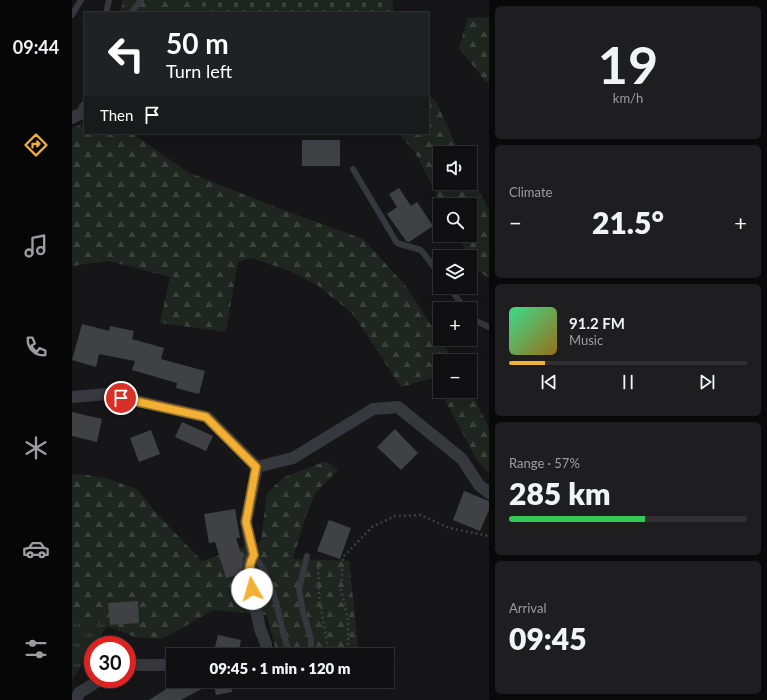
<!DOCTYPE html>
<html lang="en">
<head>
<meta charset="utf-8">
<style>
	:root { --surface:#101012; --page:#1e1e20; --text:#f1f3f6; --muted:#9c9d9f; --line:#303032; --accent:#f2b134 }
	body { margin:0; font-family:Lato,sans-serif; background:var(--page); color:var(--text); height:100vh; display:flex; flex-direction:column; font-size:15px; white-space:nowrap }
	* { box-sizing:border-box; margin:0 }
	p { font-size:13px; color:var(--muted) }
	.icon { flex:none; width:22px; height:22px; fill:none; stroke:currentColor; stroke-width:2; stroke-linecap:round; stroke-linejoin:round }
	.map { position:relative; flex:1; overflow:hidden }
	.details { display:flex; flex-direction:column; gap:6px; padding:6px; background:#09090a; width:278px }
	.details>* { flex:none }
	.top-card { position:absolute; left:12px; top:12px; width:345px; height:122px; border-radius:0px; box-shadow:0 4px 16px #0002,0 0 0 1px var(--line); background:#202124; color:#fff; overflow:hidden }
	.tools { position:absolute; left:361px; top:146px; display:grid; gap:8px }
	.tools a { display:grid; place-items:center; width:44px; height:44px; border-radius:0px; background:var(--surface); box-shadow:0 4px 16px #0002,0 0 0 1px var(--line); font-size:20px }
	.speed { position:absolute; left:12px; top:636px; display:flex; gap:8px; font-size:20px; font-weight:700; text-align:center }
	.speed>* { display:grid; place-content:center; width:52px; height:52px; border-radius:50%; background:var(--surface); box-shadow:0 4px 16px #0002,0 0 0 1px var(--line); line-height:1 }
	.speed .limit { border:6px solid #d22; background:#fff; color:#111 }
	.pin { position:absolute; display:grid; place-items:center; width:34px; height:34px; color:#fff; margin:-17px; border:2px solid #fff; border-radius:50%; box-shadow:0 1px 4px #0007 }
	.me { position:absolute; width:44px; margin:-22px; rotate:353deg; stroke-linejoin:round; filter:drop-shadow(0 0 3px #0008) }
	.turn { display:flex; align-items:center; gap:14px; height:84px; padding:0 16px; font-size:18px }
	.turn .icon { width:52px; height:52px; stroke-width:2.5 }
	.turn b { display:block; font-size:28px; line-height:34px }
	.then { display:flex; align-items:center; height:38px; padding:0 16px; background:#0003; gap:8px; font-size:15px }
	.big { font-size:30px; font-weight:800; line-height:1.1 }
	.details .tile { flex:1; display:flex; flex-direction:column; justify-content:center; gap:6px; min-width:0; padding:0 14px; border-radius:6px; background:var(--page) }
	.details .dial { align-items:center; gap:0 }
	.dial b { font-size:52px; line-height:1 }
	.song { display:flex; align-items:center; gap:12px }
	.cover { width:48px; height:48px; border-radius:6px; background:linear-gradient(135deg,hsl(150 70% 55%),hsl(40 70% 35%)) }
	.played { height:4px; border-radius:2px; background:linear-gradient(90deg,var(--accent) 15%,var(--line) 15%) }
	.keys { display:flex; justify-content:space-around; direction:ltr }
	.heat { display:flex; justify-content:space-between; align-items:center; font-size:22px; direction:ltr }
	.charge { height:6px; border-radius:3px; background:linear-gradient(90deg,#34c759 57%,var(--line) 0) }
	.trip { position:absolute; left:94px; top:648px; width:228px; height:40px; border-radius:0px; background:var(--surface); box-shadow:0 4px 16px #0002,0 0 0 1px var(--line); font-weight:800; line-height:40px; text-align:center }
	main { display:flex; flex:1; min-height:0 }
	.tab-bar { display:flex; flex-direction:column; width:72px; justify-content:space-around; align-items:center; background:#060607; color:var(--muted) }
	.tab-bar .icon { width:28px; height:28px }
	.tab-bar .current { color:var(--accent) }
	.tab-bar b { font-size:18px; color:var(--text) }
	.map>svg:first-child { display:block }
</style>
</head>
<body>
<main>
<nav class="tab-bar">
<b>09:44</b>
<svg class="icon current" aria-label="directions" viewBox="0 0 24 24"><path d="M12 3l9 9-9 9-9-9zM9 14v-3h6M13 9l2 2-2 2"/></svg>
<svg class="icon" aria-label="music" viewBox="0 0 24 24"><path d="M9 18V5l10-2v13"/><circle cx="6" cy="18" r="3"/><circle cx="16" cy="16" r="3"/></svg>
<svg class="icon" aria-label="phone" viewBox="0 0 24 24"><path d="M5 4h4l2 5-3 2q2 4 5 5l2-3 5 2v4C11 20 4 13 5 4z"/></svg>
<svg class="icon" aria-label="climate" viewBox="0 0 24 24"><path d="M12 3v18M4 7l16 10M4 17L20 7"/></svg>
<svg class="icon" aria-label="car" viewBox="0 0 24 24"><path d="M5 17H2v-5l4-1 3-4h7l3 4 3 1v5h-3M9 17h6M6 11h13"/><circle cx="7" cy="17" r="2"/><circle cx="17" cy="17" r="2"/></svg>
<svg class="icon" aria-label="filters" viewBox="0 0 24 24"><path d="M4 7h16M4 17h16"/><circle cx="9" cy="7" r="2"/><circle cx="15" cy="17" r="2"/></svg>
</nav>
<div class="map">
<svg width="417" height="700" viewBox="0 0 417 700">
	<defs>
		<pattern id="grass-tufts" width="24" height="20" patternUnits="userSpaceOnUse"><rect width="24" height="20" fill="#1e261f"/><path d="M3 7l-1-3M5 7V3M7 7l1-3M15 17l-1-3M17 17v-4M19 17l1-3" fill="none" stroke="#3c433d"/></pattern>
		<pattern id="forest-firs" width="22" height="20" patternUnits="userSpaceOnUse"><rect width="22" height="20" fill="#1e261f"/><path d="M5 1l3.5 6h-7zM16 11l3.5 6h-7z" fill="#3c433d"/></pattern>
		<pattern id="cemetery-stones" width="16" height="16" patternUnits="userSpaceOnUse"><rect width="16" height="16" fill="#1e261f"/><path d="M2 7V4a2 2 0 0 1 4 0v3zM10 15v-3a2 2 0 0 1 4 0v3z" fill="#3c433d"/></pattern>
	</defs>
	<rect width="100%" height="100%" fill="#161618"/>
	<path fill="url(#grass-tufts)" d="M 0,613 L 35,626 L 23,645 L 21,645 L 21,648 L 0,680 Z"/>
	<path fill="url(#forest-firs)" d="M 51,0 L 118,0 L 144,13 L 48,13 Z
		M 417,17 L 417,83 L 414,82 L 387,48 L 396,18 Z
		M 356,94 L 364,102 L 388,153 L 368,153 L 368,183 L 398,183 L 398,173 L 417,210 L 417,278 L 403,269 L 386,235 L 398,235 L 398,205 L 370,205 L 343,152 L 326,133 L 356,133 Z
		M 13,123 L 13,133 L 60,133 L 116,172 L 201,206 L 291,239 L 333,285 L 382,361 L 368,361 L 368,390 L 361,378 L 329,387 L 280,313 L 245,285 L 218,271 L 179,258 L 166,262 L 154,332 L 88,323 L 98,277 L 37,261 L 0,266 L 0,128 Z
		M 398,388 L 417,429 L 417,474 L 405,460 L 368,391 L 398,391 Z
		M 254,461 L 266,470 L 244,492 L 233,518 L 221,559 L 277,561 L 287,655 L 205,655 L 195,615 L 142,610 L 90,639 L 63,637 L 0,613 L 0,475 L 7,474 L 34,478 L 65,489 L 86,515 L 130,561 L 189,541 L 195,493 L 212,477 Z
		M 197,681 L 279,681 L 270,689 C 245,688 221,685 196,685 Z"/>
	<path fill="url(#cemetery-stones)" d="M 118,0 L 320,0 L 322,13 L 144,13 Z"/>
	<path fill="#404145" d="M 230,140 L 268,140 L 268,166 L 230,166 Z
		M 327,188 L 339,206 L 345,202 L 361,226 L 337,242 L 334,241 L 315,214 L 325,207 L 317,194 Z
		M 10,324 L 37,331 L 38,326 L 62,331 L 60,339 L 92,348 L 89,359 L 133,371 L 127,394 L 104,388 L 105,383 L 60,370 L 63,361 L 27,354 L 24,367 L 0,360 Z
		M 0,412 L 30,419 L 25,442 L 0,436 Z
		M 110,422 L 141,436 L 134,451 L 103,437 Z
		M 323,429 L 346,453 L 329,470 L 305,447 Z
		M 79,430 L 88,454 L 67,462 L 58,438 Z
		M 392,491 L 417,501 L 417,510 L 408,531 L 381,520 Z
		M 163,509 L 168,538 L 164,538 L 171,559 L 170,574 L 154,578 L 143,542 L 137,543 L 132,514 Z
		M 257,520 L 279,528 L 268,559 L 245,551 Z
		M 66,601 L 67,623 L 38,625 L 36,603 Z
		M 146,635 L 169,640 L 166,655 L 141,655 Z
		M 107,681 L 144,681 L 109,700 L 77,700 Z
		M 149,681 L 158,681 L 160,692 L 144,695 L 141,682 Z"/>
	<g fill="none" stroke-linecap="round" stroke-linejoin="round">
		<path stroke="#3d3f44" stroke-width="2.5" stroke-dasharray="2 3" stroke-linecap="butt" d="M 246,562 L 247,596 L 257,655
			M 276,655 L 276,620 L 269,590 L 271,557 L 300,527 L 323,516 L 349,515 L 377,528 L 417,536"/>
		<path stroke="#37383d" stroke-width="6" d="M 34,13 L 37,0
			M 59,13 L 69,0
			M 0,15 L 9,0
			M 281,169 L 325,243 L 349,250 L 368,275
			M 377,287 L 393,309
			M 398,316 L 400,319 L 417,327
			M 181,555 C 199,575 203,598 209,623 C 211,634 214,646 220,655
			M 235,556 L 227,589 L 231,612 L 239,639 L 239,655"/>
		<path stroke="#37383d" stroke-width="12" d="M 0,118 L 10,113 L 13,107
			M 0,397 L 35,394 L 135,417 L 185,467 L 221,458 L 301,409 L 326,407 L 390,459 L 407,485 L 417,493
			M 185,467 L 174,522 L 181,555 L 177,563 L 177,576 L 188,629 L 194,644 L 194,655
			M 55,668 L 61,665 L 101,665
			M 4,700 L 7,693 L 29,679"/>
	</g>
	<g fill="none" stroke-linecap="round" stroke-linejoin="round">
		<g stroke="#9d7322" stroke-width="10">
			<path id="route" d="M 49,398 L 134,417 L 184,467 L 174,522 L 182,555 C 175,567 177,577 180,589"/>
		</g>
		<use href="#route" stroke="#f2b134" stroke-width="7"/>
	</g>
</svg>
<div class="tools">
<a><svg class="icon" aria-label="sound" viewBox="0 0 24 24"><path d="M4 9h4l5-4v14l-5-4H4zM17 9q2 3 0 6"/></svg></a>
<a><svg class="icon" aria-label="search" viewBox="0 0 24 24"><circle cx="10" cy="10" r="6"/><path d="M15 15l6 6"/></svg></a>
<a><svg class="icon" aria-label="layers" viewBox="0 0 24 24"><path d="M12 4l9 5-9 5-9-5zM3 14l9 5 9-5"/></svg></a>
<a>+</a>
<a>−</a>
</div>
<div class="speed"><div class="limit">30</div></div>
<div class="pin" style="left:49px;top:398px;background:#d93025"><svg class="icon" aria-label="arrive" viewBox="0 0 24 24"><path d="M6 21V4h12l-3 4 3 4H6"/></svg></div>
<svg class="me" style="left:180px;top:589px" viewBox="-20 -20 40 40"><circle r="19" fill="#fff"/><path d="M0-13L10 11 0 6-10 11z" fill="#f2b134"/></svg>
<div class="trip">09:45 · 1 min · 120 m</div>
<div class="top-card">
<div class="turn"><svg class="icon" aria-label="left" viewBox="0 0 24 24"><path d="M17 20v-9H6M10 6l-5 5 5 5"/></svg><div><b>50 m</b>Turn left</div></div>
<div class="then">Then<svg class="icon" aria-label="arrive" viewBox="0 0 24 24"><path d="M6 21V4h12l-3 4 3 4H6"/></svg></div>
</div>
</div>
<section class="details">
<div class="tile dial"><b>19</b><p>km/h</p></div>
<div class="tile"><p>Climate</p>
<div class="heat"><a>−</a><b class="big">21.5°</b><a>+</a></div>
</div>
<div class="tile">
<div class="song"><i class="cover"></i><div><b>91.2 FM</b><p>Music</p></div></div>
<div class="played"></div>
<div class="keys"><svg class="icon" aria-label="previous" viewBox="0 0 24 24"><path d="M18 5L8 12l10 7zM5 5v14"/></svg><svg class="icon" aria-label="pause" viewBox="0 0 24 24"><path d="M8 5v14M16 5v14"/></svg><svg class="icon" aria-label="next" viewBox="0 0 24 24"><path d="M6 5l10 7-10 7zM19 5v14"/></svg></div>
</div>
<div class="tile"><p>Range · 57%</p><b class="big">285 km</b><div class="charge"></div></div>
<div class="tile"><p>Arrival</p><b class="big">09:45</b></div>
</section>
</main>
</body>
</html>
